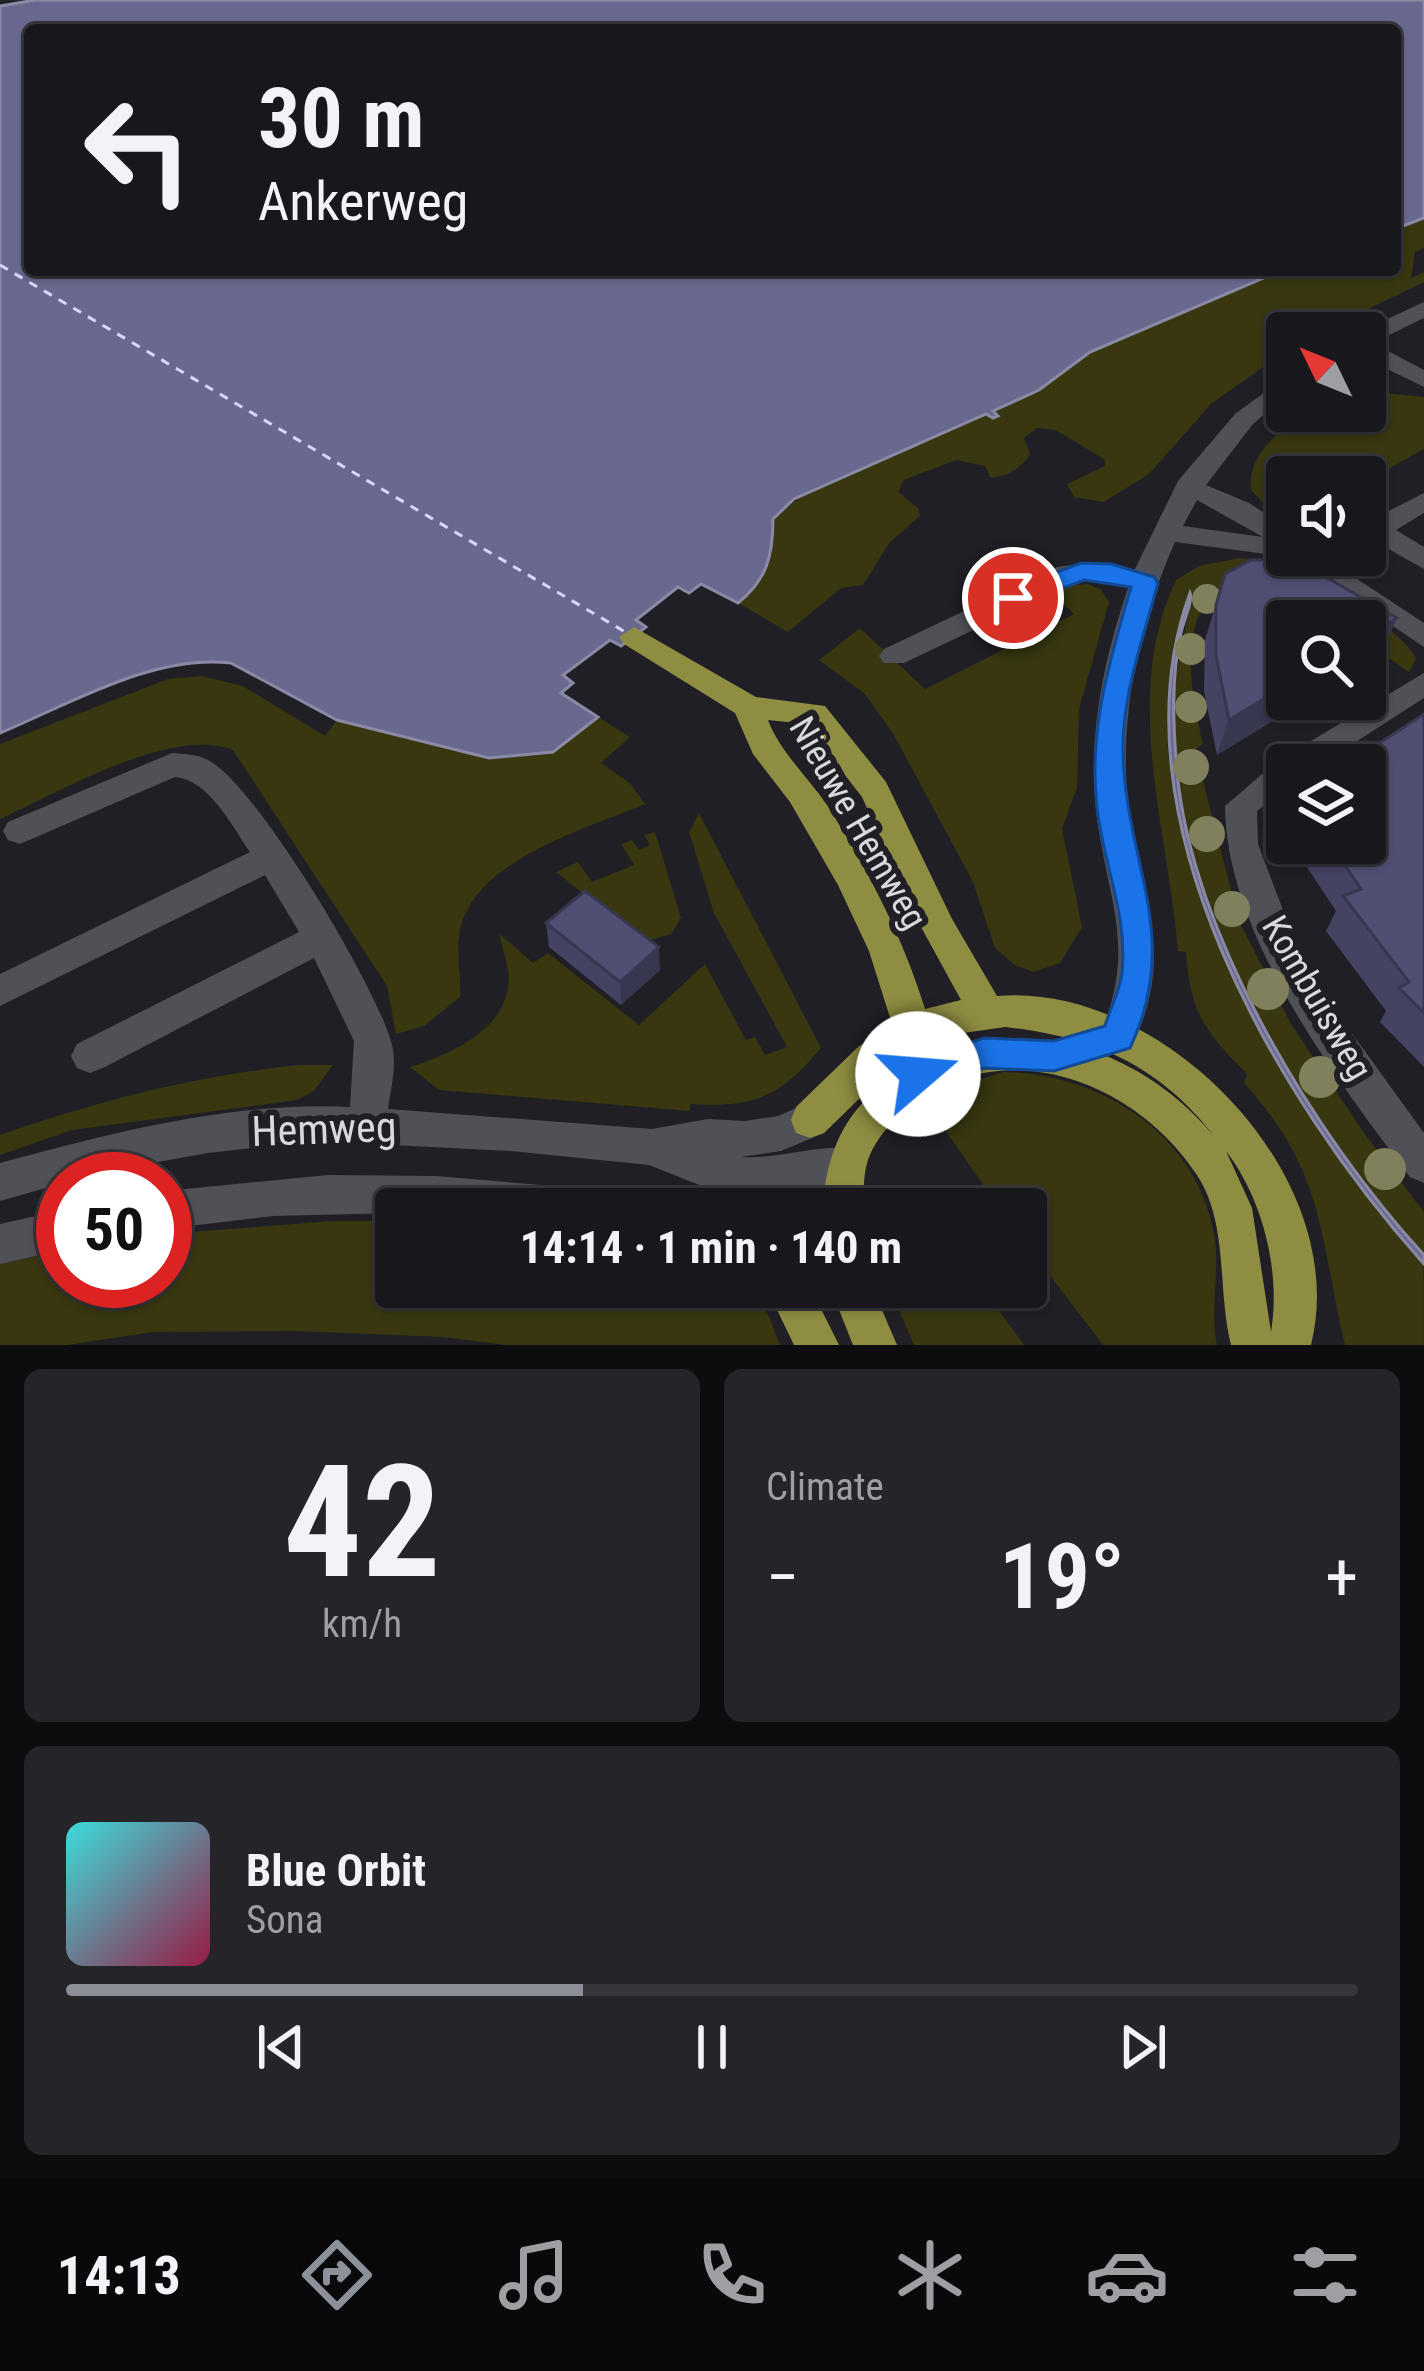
<!DOCTYPE html>
<html lang="en">
<head>
<meta charset="utf-8">
<style>
	:root { --surface:#17171c; --page:#242429; --text:#f1f3f6; --muted:#9e9fa3; --line:#36363b; --accent:#8c9099 }
	body { margin:0; font-family:"Roboto Condensed",sans-serif; background:var(--page); color:var(--text); height:100vh; display:flex; flex-direction:column; font-size:45px; white-space:nowrap }
	* { box-sizing:border-box; margin:0 }
	p { font-size:39px; color:var(--muted) }
	.icon { flex:none; width:66px; height:66px; fill:none; stroke:currentColor; stroke-width:2; stroke-linecap:round; stroke-linejoin:round }
	.map { position:relative; height:1345px; overflow:hidden }
	.side { display:flex; flex-direction:column; gap:24px; padding:24px; background:#0d0d0f; flex:1 }
	.side>* { flex:none }
	.top-card { position:absolute; left:24px; top:24px; width:1377px; height:252px; border-radius:12px; box-shadow:0 3px 9px #0004,0 0 0 3px var(--line); background:#17171c; color:var(--text); overflow:hidden }
	.needle { width:78px; rotate:313deg }
	.controls { position:absolute; left:1266px; top:312px; display:grid; gap:24px }
	.controls a { display:grid; place-items:center; width:120px; height:120px; border-radius:12px; background:var(--surface); box-shadow:0 3px 9px #0004,0 0 0 3px var(--line); font-size:60px }
	.speed { position:absolute; left:36px; top:1152px; display:flex; gap:24px; font-size:60px; font-weight:700; text-align:center }
	.speed>* { display:grid; place-content:center; width:156px; height:156px; border-radius:50%; background:var(--surface); box-shadow:0 3px 9px #0004,0 0 0 3px var(--line); line-height:1 }
	.speed .limit { border:18px solid #d22; background:#fff; color:#111 }
	.pin { position:absolute; display:grid; place-items:center; width:102px; height:102px; color:#fff; margin:-51px; border:6px solid #fff; border-radius:50%; box-shadow:0 3px 12px #0007 }
	.me { position:absolute; width:132px; margin:-66px; rotate:72deg; stroke-linejoin:round; filter:drop-shadow(0 0 9px #0008) }
	.turn { display:flex; align-items:center; gap:42px; height:252px; padding:0 36px; font-size:54px }
	.turn .icon { width:156px; height:156px; stroke-width:2.5 }
	.turn b { display:block; font-size:84px; line-height:102px }
	.big { font-size:90px; font-weight:700; line-height:1.1 }
	.side .tile { flex:1; display:flex; flex-direction:column; justify-content:center; gap:18px; min-width:0; padding:0 42px; border-radius:18px; background:var(--page) }
	.side .dial { align-items:center; gap:0 }
	.dial b { font-size:156px; line-height:1 }
	.song { display:flex; align-items:center; gap:36px }
	.cover { width:144px; height:144px; border-radius:18px; background:linear-gradient(135deg,hsl(180 70% 55%),hsl(340 70% 35%)) }
	.played { height:12px; border-radius:6px; background:linear-gradient(90deg,var(--accent) 40%,var(--line) 40%) }
	.keys { display:flex; justify-content:space-around; direction:ltr }
	.heat { display:flex; justify-content:space-between; align-items:center; font-size:66px; direction:ltr }
	.side .tiles { flex:1; display:grid; gap:24px; grid-template-columns:1fr 1fr }
	.tile:last-child { grid-column:span 2 }
	.trip { position:absolute; left:375px; top:1188px; width:672px; height:120px; border-radius:12px; background:var(--surface); box-shadow:0 3px 9px #0004,0 0 0 3px var(--line); font-weight:700; line-height:120px; text-align:center }
	.menu { display:flex; height:192px; justify-content:space-around; align-items:center; background:#09090b; color:var(--muted) }
	.menu .icon { width:84px; height:84px }
	.menu .selected { color:var(--accent) }
	.menu b { font-size:54px; color:var(--text) }
	.map>svg:first-child { display:block }
</style>
</head>
<body>
<div class="map">
<svg width="1424" height="1345" viewBox="0 0 1424 1345">
	<rect width="100%" height="100%" fill="#1f1f25"/>
	<path fill="#383710" d="M 1424,218 L 1424,248 L 1415,252 L 1411,278 L 1424,272 L 1424,282 L 1319,333 L 1287,333 L 1287,350 L 1211,404 L 1149,474 L 1104,502 L 1074,497 L 1067,484 L 1105,466 L 1105,460 L 1056,430 L 1037,428 L 1024,438 L 1030,454 C 1023,467 1005,479 990,477 L 985,466 L 956,460 L 904,480 L 898,492 L 918,508 L 920,516 L 890,542 L 863,585 L 841,588 L 788,632 L 738,603 C 766,580 773,554 773,519 L 809,490 L 1039,390 L 1090,352 L 1282,270 L 1395,270 L 1395,229 Z
		M 1365,391 L 1424,397 L 1424,449 L 1365,482 L 1365,477 L 1287,477 L 1287,528 L 1251,490 C 1247,454 1280,431 1306,411 L 1365,411 Z
		M 1240,558 C 1283,562 1396,620 1416,658 L 1409,672 L 1365,642 L 1365,621 L 1224,590 C 1173,614 1193,702 1203,744 L 1195,750 L 1239,921 L 1291,1024 L 1364,1133 L 1424,1212 L 1424,1255 C 1299,1118 1175,908 1174,718 C 1173,674 1184,635 1193,593 C 1111,772 1239,1008 1339,1154 C 1360,1184 1382,1214 1405,1242 C 1410,1249 1420,1256 1423,1263 C 1424,1278 1424,1327 1424,1345 L 1345,1345 C 1319,1235 1325,1172 1244,1083 L 1247,1074 C 1205,1032 1190,1012 1186,952 L 1178,951 C 1168,829 1121,697 1176,580 L 1199,566 Z
		M 1087,584 L 1101,589 L 1109,602 L 1079,709 L 1077,787 L 1062,829 L 1082,927 L 1060,963 L 1034,972 L 1015,965 L 995,948 L 973,882 L 894,735 L 865,694 L 819,660 L 860,628 L 925,689 L 1074,614 L 1052,593 L 1064,586 Z
		M 202,676 L 243,686 L 325,736 L 337,720 L 489,758 L 553,752 L 598,717 L 630,737 L 601,763 L 630,783 L 645,804 C 588,828 482,858 462,923 C 454,948 462,972 460,997 L 424,1026 L 396,1034 L 387,986 L 233,750 C 171,726 60,792 0,819 L 0,744 L 168,679 Z
		M 699,813 L 821,1048 C 780,1097 754,1108 690,1104 L 690,1111 L 439,1090 L 410,1067 C 452,1054 516,1026 508,969 C 506,958 501,945 499,933 L 533,963 L 548,953 L 639,1025 L 705,964 L 746,1040 L 755,1037 L 765,1055 L 787,1047 L 714,913 L 689,832 Z
		M 655,832 L 681,918 L 671,934 L 644,942 L 556,872 L 578,862 L 592,882 L 634,865 L 621,844 L 632,840 L 639,850 L 650,845 L 644,835 Z
		M 298,1065 L 333,1065 L 314,1091 L 297,1100 L 72,1130 L 0,1155 L 0,1135 C 97,1101 195,1076 298,1065 Z
		M 1003,1072 C 1099,1073 1197,1134 1214,1234 C 1221,1271 1209,1308 1217,1345 L 1103,1345 L 1026,1244 L 1026,1209 L 1000,1209 L 934,1114 L 962,1085 Z
		M 333,1221 L 396,1221 L 396,1287 L 740,1287 L 767,1312 L 780,1345 L 506,1345 L 443,1337 L 296,1331 L 153,1332 L 67,1345 L 0,1345 L 0,1264 L 63,1251 L 63,1281 L 165,1281 L 165,1234 Z
		M 889,1287 L 982,1287 L 1024,1345 L 914,1345 Z"/>
	<path fill="#69688e" stroke="#8b8aa6" stroke-width="3" d="M 35,0 L 1424,0 L 1424,218 L 1395,229 L 1395,30 L 30,30 L 30,270 L 1282,270 L 1090,352 L 1039,390 L 993,411 L 998,416 L 993,418 L 986,414 L 794,499 L 773,519 C 773,555 767,580 738,603 L 701,584 L 689,593 L 678,587 L 636,620 L 646,627 L 621,646 L 610,640 L 563,675 L 573,683 L 561,693 L 598,717 L 553,752 L 489,758 L 337,720 L 231,663 C 153,654 70,704 0,733 L 0,6 Z
		M 1190,593 C 1193,601 1184,619 1181,633 C 1171,678 1173,725 1177,771 C 1191,933 1315,1137 1424,1255 L 1424,1264 C 1279,1102 1108,816 1190,593 Z"/>
	<g fill="none" stroke-linecap="round" stroke-linejoin="round">
		<path stroke="#d7d6fe" stroke-width="3" stroke-dasharray="9 8" stroke-linecap="butt" d="M 0,265 L 627,633"/>
		<path fill="#505057" fill-rule="evenodd" d="M 1424,302 L 1424,318 L 1373,343 L 1424,370 L 1424,387 L 1365,358 L 1365,333 L 1357,333 Z
			M 1287,376 L 1287,395 L 1253,424 L 1206,485 L 1249,503 L 1286,527 L 1287,555 L 1321,555 L 1424,623 L 1424,647 L 1290,557 L 1175,542 C 1139,623 1119,715 1128,804 C 1138,904 1179,947 1131,1049 L 1118,1053 L 1105,1049 L 1099,1037 C 1139,944 1106,900 1096,809 C 1088,734 1104,659 1128,588 L 1096,580 L 1072,583 L 904,663 L 884,663 L 879,656 L 884,649 L 1057,567 L 1096,562 L 1134,571 L 1178,481 L 1235,414 ZM 1197,500 L 1263,537 L 1183,526 Z
			M 1424,493 L 1424,513 L 1396,530 L 1424,547 L 1424,569 L 1376,542 L 1365,545 L 1365,523 Z
			M 1424,673 L 1424,698 L 1320,765 L 1287,765 L 1287,787 L 1257,811 L 1258,844 L 1292,934 L 1351,1032 L 1424,1133 L 1424,1183 L 1410,1177 C 1335,1077 1226,935 1225,806 L 1276,762 Z
			M 172,753 C 184,754 197,754 208,760 C 256,784 379,990 392,1045 C 397,1065 391,1088 388,1109 L 652,1129 L 708,1119 L 745,1121 L 778,1116 L 810,1102 L 824,1107 L 829,1120 L 824,1133 L 781,1151 L 741,1157 C 777,1160 832,1140 861,1151 L 867,1164 L 861,1177 L 794,1194 L 748,1195 L 702,1186 L 649,1165 L 511,1151 L 314,1141 L 208,1153 L 63,1179 L 63,1183 L 0,1201 L 0,1163 C 112,1133 233,1101 350,1107 L 354,1041 L 314,958 L 103,1068 L 90,1073 L 77,1068 L 71,1056 L 77,1044 L 299,932 L 265,875 L 0,1006 L 0,974 L 250,852 C 232,826 208,779 175,777 L 20,844 L 8,840 L 3,831 L 8,822 Z
			M 328,1175 L 436,1176 L 599,1190 L 613,1195 L 619,1209 L 396,1209 L 396,1213 L 273,1216 L 165,1229 L 165,1191 Z
			M 63,1210 L 63,1250 L 0,1264 L 0,1224 Z"/>
		<path fill="#8f8d41" fill-rule="evenodd" d="M 634,627 L 756,697 L 825,706 L 886,782 L 952,919 L 997,996 C 1164,982 1353,1177 1311,1345 L 1231,1345 C 1217,1290 1229,1224 1197,1175 C 1137,1084 1013,1035 919,1100 C 897,1115 875,1137 867,1163 C 863,1178 864,1194 862,1209 L 822,1209 C 829,1137 851,1103 911,1063 L 901,1058 L 824,1133 L 810,1138 L 796,1133 L 791,1120 L 796,1107 L 858,1047 L 892,1024 L 869,951 L 838,885 L 790,802 L 753,754 L 735,713 L 624,644 L 619,637 ZM 768,720 L 805,724 L 862,797 L 921,927 L 961,1000 L 925,1009 C 903,937 867,868 827,805 C 808,777 780,752 768,720 ZM 1005,1027 C 1093,1037 1158,1064 1214,1136 C 1141,1050 1038,1017 931,1053 L 936,1037 ZM 1226,1151 C 1263,1199 1281,1272 1271,1332 L 1252,1208 Z
			M 766,1287 L 810,1287 L 839,1345 L 794,1345 Z
			M 830,1287 L 872,1287 L 897,1345 L 853,1345 Z"/>
	</g>
	<g fill="#80805d">
		<circle cx="1207" cy="599" r="15"/>
		<circle cx="1191" cy="649" r="16"/>
		<circle cx="1191" cy="707" r="16"/>
		<circle cx="1191" cy="767" r="18"/>
		<circle cx="1207" cy="834" r="18"/>
		<circle cx="1232" cy="909" r="18"/>
		<circle cx="1268" cy="989" r="21"/>
		<circle cx="1320" cy="1077" r="21"/>
		<circle cx="1385" cy="1169" r="21"/>
	</g>
	<path fill="#454362" d="M 1251,560 L 1279,560 L 1310,568 L 1397,618 L 1381,653 L 1365,664 L 1365,621 L 1287,621 L 1287,699 L 1308,699 L 1217,755 L 1204,691 L 1205,640 L 1225,574 Z
		M 1424,714 L 1424,1067 L 1380,1022 L 1386,1011 L 1326,931 L 1336,911 L 1291,843 L 1365,843 Z
		M 546,923 L 660,970 L 621,1005 L 549,947 Z"/>
	<path fill="#383750" d="M 1397,618 L 1381,653 L 1365,664 L 1365,638 Z
		M 1287,685 L 1287,699 L 1308,699 L 1217,755 L 1229,720 Z
		M 659,947 L 660,970 L 621,1005 L 620,982 Z"/>
	<path fill="#504e72" stroke="#383750" stroke-width="3" d="M 1251,560 L 1279,560 L 1310,568 L 1397,618 L 1365,638 L 1365,621 L 1287,621 L 1287,685 L 1229,720 L 1216,656 L 1216,605 L 1225,574 Z
		M 1424,714 L 1424,1013 L 1399,988 L 1409,982 L 1343,896 L 1361,889 L 1330,843 L 1365,843 L 1365,765 L 1346,765 Z
		M 585,891 L 659,947 L 620,982 L 546,923 Z"/>
	<path fill="#1a73e8" stroke="#114b97" stroke-width="3" d="M 1081,563 L 1112,564 L 1154,577 L 1158,583 C 1144,636 1123,692 1123,747 C 1123,860 1184,934 1130,1048 L 1054,1071 L 984,1068 L 918,1089 L 906,1085 L 900,1074 L 906,1063 L 984,1038 L 1054,1041 L 1105,1026 C 1110,1009 1120,990 1122,973 C 1128,914 1103,864 1097,807 C 1088,730 1110,660 1131,587 L 1084,580 L 1013,607 L 1000,598 L 1004,592 Z"/>
	<g text-anchor="middle" dominant-baseline="central" stroke-width="12" stroke-linejoin="round" paint-order="stroke">
		<g font-size="36" fill="#d9d9dd" stroke="#1f1f25">
			<text transform="translate(858 823) rotate(60)">Nieuwe Hemweg</text>
			<text transform="translate(1317 998) rotate(60)">Kombuisweg</text>
		</g>
		<g font-size="42" fill="#d9d9dd" stroke="#1f1f25">
			<text transform="translate(324 1129) rotate(-2)">Hemweg</text>
		</g>
	</g>
</svg>
<div class="controls">
<a><svg class="needle" viewBox="-14 -14 28 28"><path d="M0-13l5 13h-10z" fill="#e53935"/><path d="M0 13l5-13h-10z" fill="#9e9fa3"/></svg></a>
<a><svg class="icon" aria-label="sound" viewBox="0 0 24 24"><path d="M4 9h4l5-4v14l-5-4H4zM17 9q2 3 0 6"/></svg></a>
<a><svg class="icon" aria-label="search" viewBox="0 0 24 24"><circle cx="10" cy="10" r="6"/><path d="M15 15l6 6"/></svg></a>
<a><svg class="icon" aria-label="layers" viewBox="0 0 24 24"><path d="M12 4l9 5-9 5-9-5zM3 14l9 5 9-5"/></svg></a>
</div>
<div class="speed"><div class="limit">50</div></div>
<div class="pin" style="left:1013px;top:598px;background:#d93025"><svg class="icon" aria-label="arrive" viewBox="0 0 24 24"><path d="M6 21V4h12l-3 4 3 4H6"/></svg></div>
<svg class="me" style="left:918px;top:1074px" viewBox="-20 -20 40 40"><circle r="19" fill="#fff"/><path d="M0-13L10 11 0 6-10 11z" fill="#1a73e8"/></svg>
<div class="trip">14:14 · 1 min · 140 m</div>
<div class="top-card">
<div class="turn"><svg class="icon" aria-label="left" viewBox="0 0 24 24"><path d="M17 20v-9H6M10 6l-5 5 5 5"/></svg><div><b>30 m</b>Ankerweg</div></div>
</div>
</div>
<section class="side">
<div class="tiles">
<div class="tile dial"><b>42</b><p>km/h</p></div>
<div class="tile"><p>Climate</p>
<div class="heat"><a>−</a><b class="big">19°</b><a>+</a></div>
</div>
<div class="tile">
<div class="song"><i class="cover"></i><div><b>Blue Orbit</b><p>Sona</p></div></div>
<div class="played"></div>
<div class="keys"><svg class="icon" aria-label="previous" viewBox="0 0 24 24"><path d="M18 5L8 12l10 7zM5 5v14"/></svg><svg class="icon" aria-label="pause" viewBox="0 0 24 24"><path d="M8 5v14M16 5v14"/></svg><svg class="icon" aria-label="next" viewBox="0 0 24 24"><path d="M6 5l10 7-10 7zM19 5v14"/></svg></div>
</div>
</div>
</section>
<nav class="menu">
<b>14:13</b>
<svg class="icon selected" aria-label="directions" viewBox="0 0 24 24"><path d="M12 3l9 9-9 9-9-9zM9 14v-3h6M13 9l2 2-2 2"/></svg>
<svg class="icon" aria-label="music" viewBox="0 0 24 24"><path d="M9 18V5l10-2v13"/><circle cx="6" cy="18" r="3"/><circle cx="16" cy="16" r="3"/></svg>
<svg class="icon" aria-label="phone" viewBox="0 0 24 24"><path d="M5 4h4l2 5-3 2q2 4 5 5l2-3 5 2v4C11 20 4 13 5 4z"/></svg>
<svg class="icon" aria-label="climate" viewBox="0 0 24 24"><path d="M12 3v18M4 7l16 10M4 17L20 7"/></svg>
<svg class="icon" aria-label="car" viewBox="0 0 24 24"><path d="M5 17H2v-5l4-1 3-4h7l3 4 3 1v5h-3M9 17h6M6 11h13"/><circle cx="7" cy="17" r="2"/><circle cx="17" cy="17" r="2"/></svg>
<svg class="icon" aria-label="filters" viewBox="0 0 24 24"><path d="M4 7h16M4 17h16"/><circle cx="9" cy="7" r="2"/><circle cx="15" cy="17" r="2"/></svg>
</nav>
</body>
</html>
